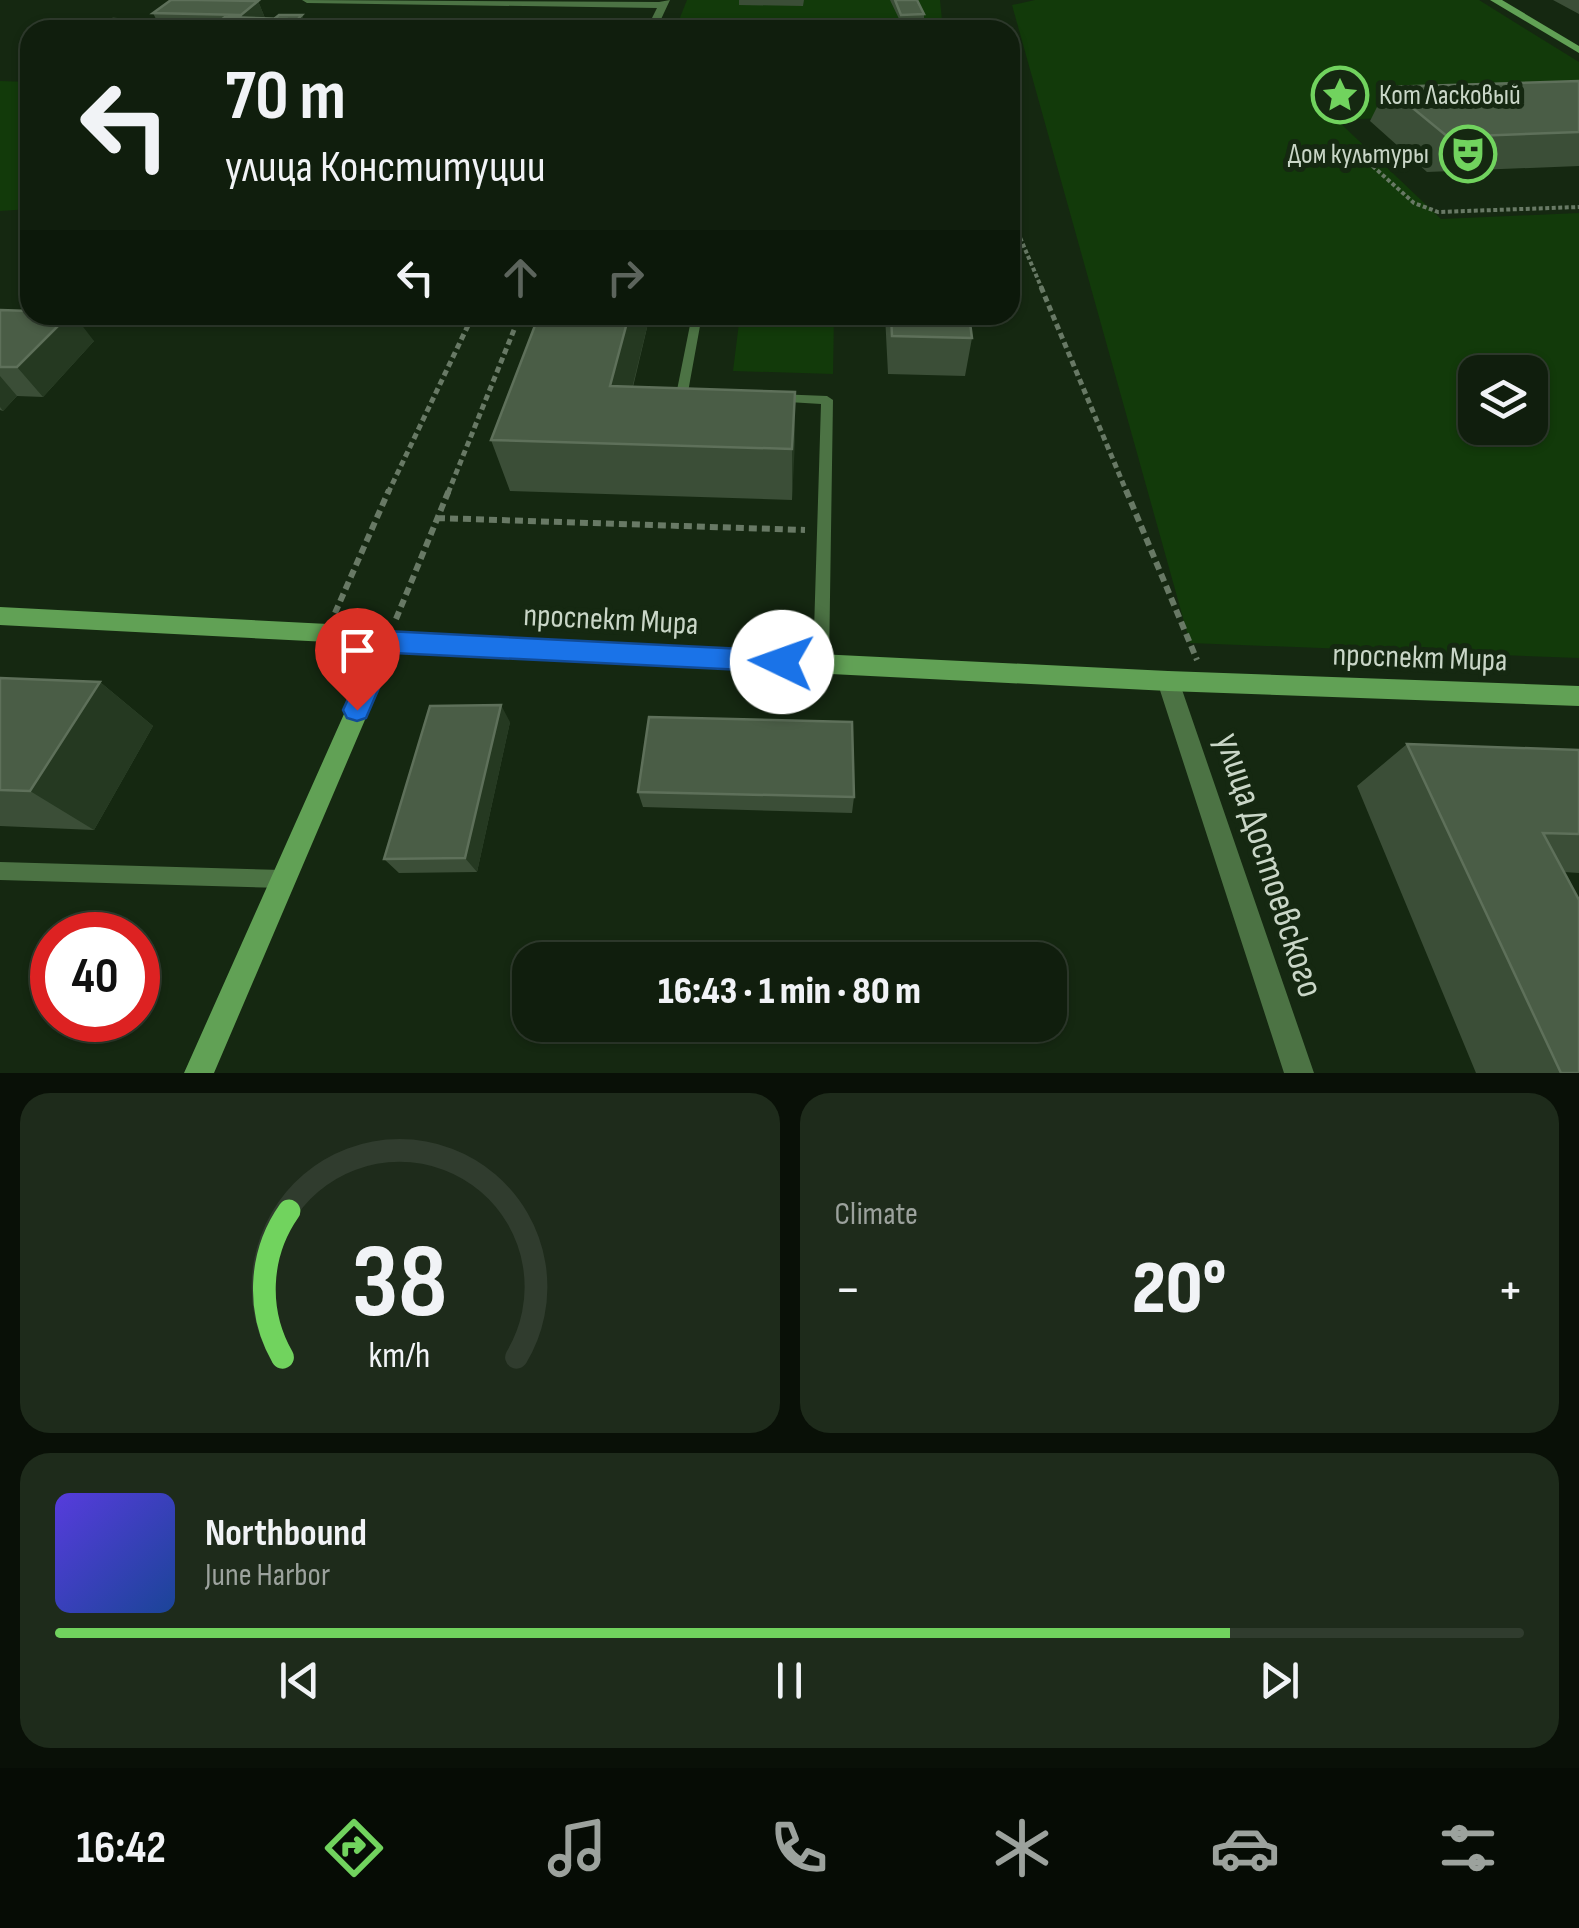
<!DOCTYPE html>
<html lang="en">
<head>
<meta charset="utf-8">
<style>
	:root { --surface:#101e0d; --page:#1e2b1b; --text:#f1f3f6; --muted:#9ca29d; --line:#303c2e; --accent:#71d35e }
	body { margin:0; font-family:"Sofia Sans Condensed",sans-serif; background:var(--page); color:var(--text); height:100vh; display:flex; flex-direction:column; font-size:38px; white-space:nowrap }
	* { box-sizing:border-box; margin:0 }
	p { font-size:32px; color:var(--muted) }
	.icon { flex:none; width:55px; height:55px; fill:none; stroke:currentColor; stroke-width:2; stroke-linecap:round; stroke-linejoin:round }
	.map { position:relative; height:1073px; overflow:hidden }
	.side { display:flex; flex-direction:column; gap:20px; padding:20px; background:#091007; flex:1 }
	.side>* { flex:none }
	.guide { position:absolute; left:20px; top:20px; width:1000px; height:305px; border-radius:30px; box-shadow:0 2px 8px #0004,0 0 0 2px var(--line); background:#101e0d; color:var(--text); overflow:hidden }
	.controls { position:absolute; left:1458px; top:355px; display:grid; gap:20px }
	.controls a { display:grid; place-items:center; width:90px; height:90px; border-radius:20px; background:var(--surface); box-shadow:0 2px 8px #0004,0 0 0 2px var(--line); font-size:50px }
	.speed { position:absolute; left:30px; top:912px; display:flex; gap:20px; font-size:50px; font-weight:700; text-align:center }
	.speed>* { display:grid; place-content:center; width:130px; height:130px; border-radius:50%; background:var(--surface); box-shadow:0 2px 8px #0004,0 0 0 2px var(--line); line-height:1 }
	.speed .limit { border:15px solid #d22; background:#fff; color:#111 }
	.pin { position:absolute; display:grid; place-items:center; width:85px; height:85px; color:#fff; margin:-102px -42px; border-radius:50% 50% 50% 0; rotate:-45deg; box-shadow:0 0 10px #0007 }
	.pin .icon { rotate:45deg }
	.me { position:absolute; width:110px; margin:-55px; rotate:273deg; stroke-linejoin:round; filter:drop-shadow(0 0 8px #0008) }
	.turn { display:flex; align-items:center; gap:35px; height:210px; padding:0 40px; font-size:45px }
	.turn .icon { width:130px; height:130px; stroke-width:2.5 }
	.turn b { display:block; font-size:70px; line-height:85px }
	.lanes { display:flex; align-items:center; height:95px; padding:0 40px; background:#0003; justify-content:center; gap:50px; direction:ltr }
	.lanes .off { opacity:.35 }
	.big { font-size:75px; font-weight:800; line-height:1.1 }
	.side .widget { flex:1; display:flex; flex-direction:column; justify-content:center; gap:15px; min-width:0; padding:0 35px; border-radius:30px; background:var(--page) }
	.side .dial { align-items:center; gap:0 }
	.dial svg { height:260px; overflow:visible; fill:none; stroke:var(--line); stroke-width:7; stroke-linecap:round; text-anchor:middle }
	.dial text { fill:var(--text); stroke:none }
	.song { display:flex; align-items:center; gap:30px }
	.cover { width:120px; height:120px; border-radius:15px; background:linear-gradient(135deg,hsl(250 70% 55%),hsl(220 70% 35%)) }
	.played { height:10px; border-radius:5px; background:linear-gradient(90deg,var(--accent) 80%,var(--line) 80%) }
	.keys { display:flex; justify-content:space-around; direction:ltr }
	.heat { display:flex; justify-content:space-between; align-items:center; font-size:55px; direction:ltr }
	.side .tiles { flex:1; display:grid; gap:20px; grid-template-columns:1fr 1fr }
	.widget:last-child { grid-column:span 2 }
	.trip { position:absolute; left:512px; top:942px; width:555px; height:100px; border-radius:30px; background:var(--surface); box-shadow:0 2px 8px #0004,0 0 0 2px var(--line); font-weight:800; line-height:100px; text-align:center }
	.tab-bar { display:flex; height:160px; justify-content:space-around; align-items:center; background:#060c05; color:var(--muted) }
	.tab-bar .icon { width:70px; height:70px }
	.tab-bar .current { color:var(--accent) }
	.tab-bar b { font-size:45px; color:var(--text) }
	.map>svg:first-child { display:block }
</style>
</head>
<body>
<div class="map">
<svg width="1579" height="1073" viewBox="0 0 1579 1073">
	<rect width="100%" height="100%" fill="#152811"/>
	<path fill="#123a0a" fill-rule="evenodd" d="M 687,0 L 940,0 L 943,30 L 675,30 Z
		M 1035,0 L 1479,0 L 1579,62 L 1579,110 L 1337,120 L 1441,219 L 1579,213 L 1579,658 L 1190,643 L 1012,5 ZM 1475,372 L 1530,372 L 1530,428 L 1475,428 Z
		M 0,81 L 30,82 L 30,209 L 0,211 Z
		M 740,315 L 834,315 L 833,374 L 733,371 Z"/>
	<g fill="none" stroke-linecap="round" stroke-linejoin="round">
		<path stroke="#687965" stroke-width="4" stroke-dasharray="4 2.5" stroke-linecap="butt" d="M 141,30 L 163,15
			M 1358,153 L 1414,203 L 1438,212 L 1579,207
			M 1010,214 L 1042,289"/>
		<path stroke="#687965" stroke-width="5" stroke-dasharray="6 4" stroke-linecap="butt" d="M 1041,287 L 1127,493
			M 388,493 L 473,315
			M 448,493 L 520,315"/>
		<path stroke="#687965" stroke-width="6" stroke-dasharray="8 5" stroke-linecap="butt" d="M 1126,490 L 1197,660
			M 437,518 L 805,530
			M 335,613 L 389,490
			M 396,619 L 449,490"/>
		<path fill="#4c7344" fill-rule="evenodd" d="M 692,315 L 702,315 L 688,392 L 696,396 L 690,400 L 678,398 L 676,395 Z
			M 776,394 L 827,396 L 833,400 L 829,663 L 826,668 L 821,670 L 816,668 L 813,663 L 821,404 L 772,401 L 770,398 L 772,395 Z
			M 0,862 L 282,870 L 288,873 L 291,879 L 288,885 L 282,888 L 0,880 Z"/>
		<path fill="#4c7344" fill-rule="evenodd" d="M 302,0 L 659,2 L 670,0 L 656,30 L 646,30 L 657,8 L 307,3 Z
			M 1168,671 L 1176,674 L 1179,681 L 1314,1073 L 1284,1073 L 1157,681 L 1160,674 Z"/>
		<path fill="#61a155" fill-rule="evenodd" d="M 1490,0 L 1502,0 L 1579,46 L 1579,53 Z
			M 0,607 L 328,624 L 387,633 L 1168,671 L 1579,686 L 1579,706 L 1168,691 L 394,652 L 214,1073 L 184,1073 L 373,649 L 328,642 L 0,625 Z"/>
	</g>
	<path fill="#3b4e37" d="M 739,0 L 804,0 L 803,6 L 739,5 Z
		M 890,0 L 917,0 L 924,14 L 924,22 L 932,30 L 911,30 L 912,23 L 901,23 Z
		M 1553,0 L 1579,0 L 1579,14 Z
		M 258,1 L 265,18 L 263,19 L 274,19 L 302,15 L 305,24 L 299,29 L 290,30 L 161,29 L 153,13 Z
		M 714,21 L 715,30 L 686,30 L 685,26 Z
		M 1579,81 L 1579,166 L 1427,172 L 1370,121 L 1387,87 Z
		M 0,310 L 94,341 L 43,397 L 17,396 L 3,411 L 0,410 Z
		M 539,315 L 650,315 L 633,387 L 795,392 L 792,500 L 510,491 L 491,440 Z
		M 885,315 L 969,315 L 972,338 L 965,376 L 888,374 Z
		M 0,678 L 100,682 L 153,726 L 94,830 L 0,826 Z
		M 510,722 L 477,872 L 399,873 L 384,859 Z
		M 1407,744 L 1579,750 L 1579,873 L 1564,872 L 1579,1073 L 1476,1073 L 1357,786 Z
		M 638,792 L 854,797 L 852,813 L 643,807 Z"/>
	<path fill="#253921" d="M 258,1 L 265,18 L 254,26 L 246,26 L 241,15 Z
		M 302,15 L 305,24 L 299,29 L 296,21 Z
		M 285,19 L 290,30 L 277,30 L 276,27 Z
		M 130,20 L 134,28 L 131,30 L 117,30 L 116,29 Z
		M 69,315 L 74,315 L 94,341 L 43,397 L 17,367 Z
		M 629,315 L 650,315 L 620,437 L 610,386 Z
		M 0,376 L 17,396 L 3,411 L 0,407 Z
		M 795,392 L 795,442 L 792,500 L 792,449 Z
		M 100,682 L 153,726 L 94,830 L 30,791 Z
		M 501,705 L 510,722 L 477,872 L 465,858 Z"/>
	<path fill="#4a5d46" stroke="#5e705a" stroke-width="2.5" d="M 171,0 L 198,0 L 258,1 L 241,15 L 153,13 Z
		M 895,0 L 917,0 L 924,14 L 901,15 Z
		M 279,15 L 302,15 L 296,21 L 274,19 Z
		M 225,17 L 285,19 L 276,27 L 214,25 Z
		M 113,19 L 130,20 L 116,29 L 99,28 Z
		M 687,21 L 714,21 L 713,27 L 685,26 Z
		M 912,22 L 927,22 L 932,30 L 916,30 Z
		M 1579,81 L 1579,132 L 1448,137 L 1387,87 Z
		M 0,310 L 30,311 L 30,315 L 69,315 L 17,367 L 0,367 Z
		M 539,315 L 629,315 L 610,386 L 795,392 L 792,449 L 491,440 Z
		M 891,315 L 969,315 L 972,338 L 892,336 Z
		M 0,678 L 100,682 L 30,791 L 0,790 Z
		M 501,705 L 465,858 L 384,859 L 430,706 Z
		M 649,717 L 852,722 L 854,797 L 638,792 Z
		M 1407,744 L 1579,750 L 1579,834 L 1543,833 L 1579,900 L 1579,1073 L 1561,1073 Z"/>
	<path fill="#1a73e8" stroke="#114b97" stroke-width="2.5" d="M 386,631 L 782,651 L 791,654 L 795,662 L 791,669 L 782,672 L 394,653 L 366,718 L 357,721 L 347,718 L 343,710 L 374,642 L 378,634 Z"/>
	<defs>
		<g id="sight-ring" transform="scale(2.875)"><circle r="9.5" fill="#152811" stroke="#71d35e" stroke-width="1.5"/><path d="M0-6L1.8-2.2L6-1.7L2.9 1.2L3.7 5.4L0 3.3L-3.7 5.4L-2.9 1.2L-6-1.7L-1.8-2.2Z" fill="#71d35e"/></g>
		<g id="theatre-ring" transform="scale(2.875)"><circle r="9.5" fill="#152811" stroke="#71d35e" stroke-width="1.5"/><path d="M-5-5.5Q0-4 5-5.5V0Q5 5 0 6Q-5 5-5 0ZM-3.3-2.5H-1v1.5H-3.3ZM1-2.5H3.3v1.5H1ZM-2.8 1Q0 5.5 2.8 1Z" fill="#71d35e"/></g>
	</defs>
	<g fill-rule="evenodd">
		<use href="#sight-ring" x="1340" y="95"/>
		<use href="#theatre-ring" x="1468" y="154"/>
	</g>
	<g text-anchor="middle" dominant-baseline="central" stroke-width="10" stroke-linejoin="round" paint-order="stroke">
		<g font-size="28" fill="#c9d6c7" stroke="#152811" text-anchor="start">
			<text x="1379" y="95">Кот Ласковый</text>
			<text x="1429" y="154" text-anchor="end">Дом культуры</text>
		</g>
		<g font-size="32" fill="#c9d6c7" stroke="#152811">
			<text transform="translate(611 620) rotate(3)">проспект Мира</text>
			<text transform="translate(1420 658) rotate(2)">проспект Мира</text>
		</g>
		<g font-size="38" fill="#c9d6c7" stroke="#152811">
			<text transform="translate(1269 865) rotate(72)">улица Достоевского</text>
		</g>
	</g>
</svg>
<div class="controls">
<a><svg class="icon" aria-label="layers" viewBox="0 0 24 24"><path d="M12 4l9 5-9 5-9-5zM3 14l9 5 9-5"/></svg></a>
</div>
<div class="speed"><div class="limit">40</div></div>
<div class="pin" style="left:357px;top:710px;background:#d93025"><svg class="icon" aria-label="arrive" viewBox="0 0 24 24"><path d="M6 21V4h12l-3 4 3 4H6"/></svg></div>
<svg class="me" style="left:782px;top:662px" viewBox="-20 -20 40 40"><circle r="19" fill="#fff"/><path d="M0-13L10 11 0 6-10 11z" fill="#1a73e8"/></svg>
<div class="trip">16:43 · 1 min · 80 m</div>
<div class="guide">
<div class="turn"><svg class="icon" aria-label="left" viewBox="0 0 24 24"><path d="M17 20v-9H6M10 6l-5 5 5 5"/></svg><div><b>70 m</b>улица Конституции</div></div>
<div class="lanes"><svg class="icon" aria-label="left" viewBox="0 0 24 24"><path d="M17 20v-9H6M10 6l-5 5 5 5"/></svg><svg class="icon off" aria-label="ahead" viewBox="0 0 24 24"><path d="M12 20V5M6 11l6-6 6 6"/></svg><svg class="icon off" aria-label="right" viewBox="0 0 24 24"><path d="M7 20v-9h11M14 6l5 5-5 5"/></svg></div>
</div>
</div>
<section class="side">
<div class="tiles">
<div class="widget dial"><svg viewBox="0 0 100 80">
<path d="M14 69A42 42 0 1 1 86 69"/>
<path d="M14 69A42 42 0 0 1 16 24" stroke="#71d35e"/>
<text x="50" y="56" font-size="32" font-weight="700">38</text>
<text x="50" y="72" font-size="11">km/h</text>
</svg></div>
<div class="widget"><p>Climate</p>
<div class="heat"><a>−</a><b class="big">20°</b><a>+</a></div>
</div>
<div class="widget">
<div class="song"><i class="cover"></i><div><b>Northbound</b><p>June Harbor</p></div></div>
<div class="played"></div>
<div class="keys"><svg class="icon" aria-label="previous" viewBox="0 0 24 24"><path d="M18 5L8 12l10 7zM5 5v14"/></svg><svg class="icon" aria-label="pause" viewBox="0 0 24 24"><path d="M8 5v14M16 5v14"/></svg><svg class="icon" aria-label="next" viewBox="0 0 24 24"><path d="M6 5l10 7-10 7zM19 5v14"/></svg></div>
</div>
</div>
</section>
<nav class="tab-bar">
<b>16:42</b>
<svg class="icon current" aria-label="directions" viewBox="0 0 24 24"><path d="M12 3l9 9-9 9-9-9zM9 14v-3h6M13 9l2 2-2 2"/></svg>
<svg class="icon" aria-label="music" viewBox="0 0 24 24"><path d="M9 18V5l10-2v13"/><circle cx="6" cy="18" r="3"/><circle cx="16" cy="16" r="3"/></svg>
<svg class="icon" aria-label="phone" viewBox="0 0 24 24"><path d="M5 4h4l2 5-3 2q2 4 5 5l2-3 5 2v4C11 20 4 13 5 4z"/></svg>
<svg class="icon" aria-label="climate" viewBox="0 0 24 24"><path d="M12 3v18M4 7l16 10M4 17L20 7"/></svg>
<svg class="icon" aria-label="car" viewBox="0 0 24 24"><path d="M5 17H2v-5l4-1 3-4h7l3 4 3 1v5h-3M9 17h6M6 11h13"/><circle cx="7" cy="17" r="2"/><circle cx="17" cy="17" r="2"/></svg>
<svg class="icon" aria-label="filters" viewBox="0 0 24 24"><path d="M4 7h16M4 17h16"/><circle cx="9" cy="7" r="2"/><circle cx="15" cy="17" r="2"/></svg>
</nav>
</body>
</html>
